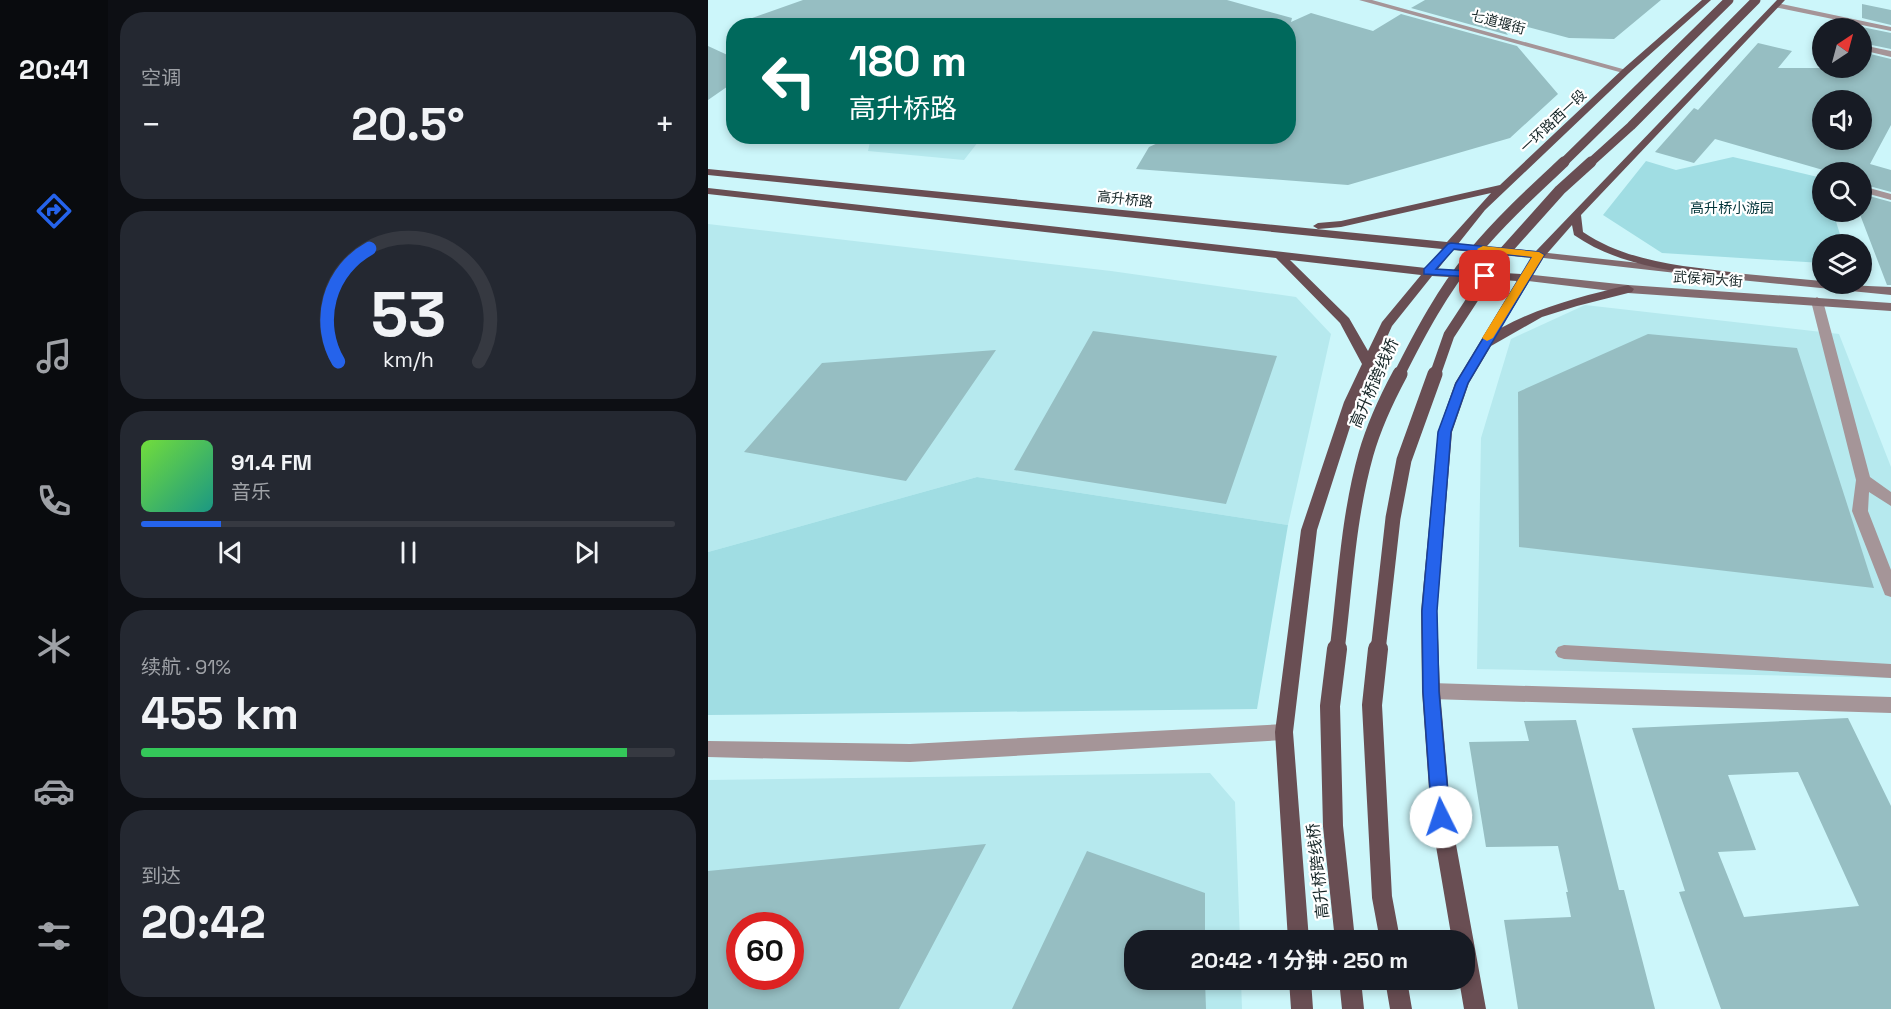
<!DOCTYPE html>
<html lang="zh">
<head>
<meta charset="utf-8">
<style>
	:root { --surface:#171b24; --page:#242831; --text:#f1f3f6; --muted:#9ea1a6; --line:#363941; --accent:#2563eb }
	body { margin:0; font-family:"Space Grotesk","Noto Sans SC",sans-serif; background:var(--page); color:var(--text); height:100vh; display:flex; flex-direction:column; font-size:22px; white-space:nowrap }
	* { box-sizing:border-box; margin:0 }
	p { font-size:20px; color:var(--muted) }
	.icon { flex:none; width:33px; height:33px; fill:none; stroke:currentColor; stroke-width:2; stroke-linecap:round; stroke-linejoin:round }
	.map { position:relative; flex:1; overflow:hidden }
	.details { display:flex; flex-direction:column; gap:12px; padding:12px; background:#0d0f14; width:600px }
	.details>* { flex:none }
	.guide { position:absolute; left:18px; top:18px; width:570px; height:126px; border-radius:24px; box-shadow:0 3px 9px #0003; background:#00695c; color:#fff; overflow:hidden }
	.needle { width:39px; rotate:36deg }
	.fabs { position:absolute; left:1104px; top:18px; display:grid; gap:12px }
	.fabs a { display:grid; place-items:center; width:60px; height:60px; border-radius:50%; background:var(--surface); box-shadow:0 3px 9px #0003; font-size:30px }
	.speed { position:absolute; left:18px; top:912px; display:flex; gap:12px; font-size:30px; font-weight:700; text-align:center }
	.speed>* { display:grid; place-content:center; width:78px; height:78px; border-radius:50%; background:var(--surface); box-shadow:0 3px 9px #0003; line-height:1 }
	.speed .limit { border:9px solid #d22; background:#fff; color:#111 }
	.pin { position:absolute; display:grid; place-items:center; width:51px; height:51px; color:#fff; margin:-26px; border-radius:12px; box-shadow:0 3px 9px #0006 }
	.me { position:absolute; width:66px; margin:-33px; rotate:356deg; stroke-linejoin:round; filter:drop-shadow(0 0 4px #0008) }
	.turn { display:flex; align-items:center; gap:21px; height:126px; padding:0 24px; font-size:27px }
	.turn .icon { width:78px; height:78px; stroke-width:2.5 }
	.turn b { display:block; font-size:42px; line-height:51px }
	.big { font-size:45px; font-weight:700; line-height:1.1 }
	.details .widget { flex:1; display:flex; flex-direction:column; justify-content:center; gap:9px; min-width:0; padding:0 21px; border-radius:24px; background:var(--page) }
	.details .dial { align-items:center; gap:0 }
	.dial svg { height:156px; overflow:visible; fill:none; stroke:var(--line); stroke-width:7; stroke-linecap:round; text-anchor:middle }
	.dial text { fill:var(--text); stroke:none }
	.song { display:flex; align-items:center; gap:18px }
	.cover { width:72px; height:72px; border-radius:9px; background:linear-gradient(135deg,hsl(100 70% 55%),hsl(170 70% 35%)) }
	.played { height:6px; border-radius:3px; background:linear-gradient(90deg,var(--accent) 15%,var(--line) 15%) }
	.keys { display:flex; justify-content:space-around; direction:ltr }
	.heat { display:flex; justify-content:space-between; align-items:center; font-size:33px; direction:ltr }
	.charge { height:9px; border-radius:4px; background:linear-gradient(90deg,#34c759 91%,var(--line) 0) }
	.trip { position:absolute; left:416px; top:930px; width:351px; height:60px; border-radius:24px; background:var(--surface); box-shadow:0 3px 9px #0003; font-weight:700; line-height:60px; text-align:center }
	main { display:flex; flex:1; min-height:0 }
	.dock { display:flex; flex-direction:column; width:108px; justify-content:space-around; align-items:center; background:#090b0e; color:var(--muted) }
	.dock .icon { width:42px; height:42px }
	.dock .selected { color:var(--accent) }
	.dock b { font-size:27px; color:var(--text) }
	.map>svg:first-child { display:block }
</style>
</head>
<body>
<main>
<nav class="dock">
<b>20:41</b>
<svg class="icon selected" aria-label="directions" viewBox="0 0 24 24"><path d="M12 3l9 9-9 9-9-9zM9 14v-3h6M13 9l2 2-2 2"/></svg>
<svg class="icon" aria-label="music" viewBox="0 0 24 24"><path d="M9 18V5l10-2v13"/><circle cx="6" cy="18" r="3"/><circle cx="16" cy="16" r="3"/></svg>
<svg class="icon" aria-label="phone" viewBox="0 0 24 24"><path d="M5 4h4l2 5-3 2q2 4 5 5l2-3 5 2v4C11 20 4 13 5 4z"/></svg>
<svg class="icon" aria-label="climate" viewBox="0 0 24 24"><path d="M12 3v18M4 7l16 10M4 17L20 7"/></svg>
<svg class="icon" aria-label="car" viewBox="0 0 24 24"><path d="M5 17H2v-5l4-1 3-4h7l3 4 3 1v5h-3M9 17h6M6 11h13"/><circle cx="7" cy="17" r="2"/><circle cx="17" cy="17" r="2"/></svg>
<svg class="icon" aria-label="filters" viewBox="0 0 24 24"><path d="M4 7h16M4 17h16"/><circle cx="9" cy="7" r="2"/><circle cx="15" cy="17" r="2"/></svg>
</nav>
<section class="details">
<div class="widget"><p>空调</p>
<div class="heat"><a>−</a><b class="big">20.5°</b><a>+</a></div>
</div>
<div class="widget dial"><svg viewBox="0 0 100 80">
<path d="M14 69A42 42 0 1 1 86 69"/>
<path d="M14 69A42 42 0 0 1 30 11" stroke="#2563eb"/>
<text x="50" y="56" font-size="32" font-weight="700">53</text>
<text x="50" y="72" font-size="11">km/h</text>
</svg></div>
<div class="widget">
<div class="song"><i class="cover"></i><div><b>91.4 FM</b><p>音乐</p></div></div>
<div class="played"></div>
<div class="keys"><svg class="icon" aria-label="previous" viewBox="0 0 24 24"><path d="M18 5L8 12l10 7zM5 5v14"/></svg><svg class="icon" aria-label="pause" viewBox="0 0 24 24"><path d="M8 5v14M16 5v14"/></svg><svg class="icon" aria-label="next" viewBox="0 0 24 24"><path d="M6 5l10 7-10 7zM19 5v14"/></svg></div>
</div>
<div class="widget"><p>续航 · 91%</p><b class="big">455 km</b><div class="charge"></div></div>
<div class="widget"><p>到达</p><b class="big">20:42</b></div>
</section>
<div class="map">
<svg width="1183" height="1009" viewBox="0 0 1183 1009">
	<rect width="100%" height="100%" fill="#ccf6fa"/>
	<path fill="#b6e9ee" fill-rule="evenodd" d="M 163,137 L 163,136 L 274,137 L 256,160 L 160,151 Z
		M 0,224 L 403,271 L 588,297 L 623,334 L 580,525 L 269,477 L 0,552 Z
		M 877,305 L 1131,334 L 1183,467 L 1183,678 L 769,669 L 773,438 L 803,339 Z
		M 502,773 L 527,802 L 532,940 L 426,940 L 426,980 L 533,980 L 534,1009 L 0,1009 L 0,780 ZM 32,926 L 82,926 L 82,976 L 32,976 Z"/>
	<path fill="#a0dde3" d="M 1025,157 L 1114,178 L 1114,212 L 1125,212 L 1135,244 L 1114,244 L 1114,263 L 954,253 L 895,215 L 938,161 L 968,170 Z
		M 269,477 L 580,525 L 549,709 L 0,715 L 0,552 Z"/>
	<path fill="#96bec2" fill-rule="evenodd" d="M 95,0 L 519,0 L 584,18 L 583,22 L 603,13 L 665,31 L 693,14 L 809,46 L 850,94 L 802,138 L 640,185 L 428,169 L 441,147 L 465,136 L 580,136 L 580,26 L 34,26 L 33,22 Z
		M 717,0 L 953,0 L 906,39 L 861,38 L 786,18 L 800,35 L 703,8 Z
		M 1154,4 L 1183,10 L 1183,25 L 1154,18 Z
		M 1154,27 L 1183,33 L 1183,49 L 1154,43 Z
		M 1050,43 L 1084,51 L 1070,68 L 1154,68 L 1154,52 L 1183,59 L 1183,125 L 1162,164 L 1183,170 L 1183,192 L 1154,184 L 1154,172 L 1122,172 L 1007,139 L 986,163 L 947,152 L 986,108 L 990,110 ZM 1114,100 L 1154,100 L 1154,140 L 1114,140 Z
		M 0,46 L 26,58 L 26,82 L 0,100 Z
		M 1154,194 L 1183,202 L 1183,285 L 1179,285 L 1151,212 L 1154,212 Z
		M 385,331 L 569,356 L 518,504 L 306,470 Z
		M 940,334 L 1089,348 L 1166,588 L 811,547 L 810,392 Z
		M 288,350 L 198,481 L 36,452 L 114,363 Z
		M 1140,718 L 1183,806 L 1183,1009 L 1013,1009 L 971,892 L 977,891 L 924,728 ZM 1090,772 L 1151,906 L 1036,917 L 1010,852 L 1048,850 L 1020,775 Z
		M 868,720 L 911,890 L 916,890 L 947,1009 L 810,1009 L 796,920 L 863,917 L 858,892 L 860,892 L 850,846 L 778,847 L 761,742 L 821,741 L 816,721 Z
		M 278,844 L 191,1009 L 0,1009 L 0,871 ZM 32,926 L 82,926 L 82,976 L 32,976 Z
		M 379,851 L 497,893 L 497,940 L 426,940 L 426,980 L 497,980 L 498,1009 L 304,1009 Z"/>
	<g fill="none" stroke-linecap="round" stroke-linejoin="round">
		<path fill="#a59598" fill-rule="evenodd" d="M 1069,3 L 1183,27 L 1183,31 L 1066,7 L 1065,5 Z
			M 1154,45 L 1183,51 L 1183,57 L 1154,50 Z
			M 1154,186 L 1183,194 L 1183,200 L 1154,192 Z"/>
		<path fill="#a59598" fill-rule="evenodd" d="M 651,0 L 664,0 L 922,71 L 915,73 Z
			M 1109,297 L 1115,301 L 1162,477 L 1183,492 L 1183,506 L 1161,492 L 1160,511 L 1183,570 L 1183,597 L 1177,595 L 1175,590 L 1144,511 L 1148,480 L 1103,301 Z
			M 856,645 L 1183,664 L 1183,678 L 856,659 L 850,657 L 847,652 L 850,647 Z
			M 723,683 L 1183,697 L 1183,713 L 723,699 L 717,696 L 714,691 L 717,686 Z
			M 576,724 L 582,726 L 585,732 L 582,738 L 576,740 L 202,762 L 0,757 L 0,741 L 202,744 Z"/>
		<path fill="#826b6f" fill-rule="evenodd" d="M 831,252 L 977,268 L 983,271 L 977,274 L 827,257 L 827,253 Z
			M 1016,272 L 1114,281 L 1114,284 L 1183,287 L 1183,295 L 1012,278 L 1010,276 Z
			M 815,274 L 920,285 L 1183,303 L 1183,311 L 920,293 L 811,280 L 809,278 Z"/>
		<path fill="#694e53" fill-rule="evenodd" d="M 994,0 L 1003,0 L 921,73 L 777,210 L 750,244 L 828,251 L 1069,0 L 1077,0 L 873,215 L 875,232 C 921,263 977,266 1030,273 L 1034,275 L 1034,279 C 1023,282 1009,277 998,276 C 951,269 905,262 866,235 L 864,225 L 836,257 L 793,328 C 833,306 876,296 920,285 L 926,289 L 924,292 L 869,306 L 834,317 L 783,346 L 761,383 L 744,432 L 729,611 L 732,691 L 743,817 L 778,1009 L 756,1009 L 751,980 L 756,980 L 756,940 L 744,940 L 723,817 L 714,691 L 713,611 L 730,432 L 747,383 L 809,281 L 724,276 L 684,326 L 650,402 L 609,530 L 585,732 L 601,940 L 580,940 L 567,732 L 593,530 L 636,402 L 654,364 L 632,323 L 568,258 L 0,194 L 0,188 L 718,268 L 734,249 L 0,175 L 0,169 L 739,242 L 783,193 L 633,227 L 610,229 L 605,226 L 610,223 L 633,221 L 792,185 L 915,69 ZM 745,250 L 824,258 L 813,274 L 730,269 ZM 582,260 L 713,275 L 674,322 L 660,351 L 641,318 Z
			M 581,980 L 603,980 L 605,1009 L 583,1009 Z
			M 631,980 L 653,980 L 656,1009 L 634,1009 Z
			M 677,980 L 699,980 L 704,1009 L 682,1009 Z"/>
		<path stroke="#694e53" stroke-width="9" d="M 855,163 L 1021,0
			M 882,163 L 923,126 L 1048,0"/>
		<path stroke="#694e53" stroke-width="11" d="M 691,375 C 712,333 735,290 765,254 C 793,220 825,191 856,162
			M 727,375 L 741,335 L 792,257 L 852,190 L 883,162"/>
		<path stroke="#694e53" stroke-width="15" d="M 629,651 C 637,586 640,518 658,454 C 666,426 678,400 692,374
			M 670,651 L 685,518 L 696,460 L 727,374"/>
		<path stroke="#694e53" stroke-width="20" d="M 629,649 L 622,706 L 625,826 L 637,940
			M 670,649 L 664,705 L 674,897 L 682,940"/>
	</g>
	<path fill="#2563eb" stroke="#184099" stroke-width="1.5" d="M 743,243 L 831,252 L 836,255 L 760,383 L 743,432 L 729,611 L 731,692 L 742,817 L 739,823 L 733,826 L 727,823 L 724,817 L 715,692 L 714,611 L 730,432 L 748,383 L 824,257 L 746,249 L 728,269 L 777,272 L 782,276 L 781,278 L 716,274 L 716,269 L 740,244 Z"/>
	<path fill="#f59e0b" d="M 775,246 L 831,252 L 836,255 L 785,338 L 779,341 L 774,338 L 824,257 L 771,251 L 769,249 Z"/>
	<g text-anchor="middle" dominant-baseline="central" stroke-width="4.5" stroke-linejoin="round" paint-order="stroke">
		<g font-size="14" fill="#152526" stroke="#fff">
			<text transform="translate(790 22) rotate(15)">七道堰街</text>
			<text transform="translate(845 121) rotate(-43)">一环路西一段</text>
			<text transform="translate(417 199) rotate(6)">高升桥路</text>
			<text transform="translate(1000 279) rotate(4)">武侯祠大街</text>
		</g>
		<g font-size="14" fill="#003338" stroke="#fff">
			<text x="1024" y="208">高升桥小游园</text>
		</g>
		<g font-size="16" fill="#152526" stroke="#fff">
			<text transform="translate(666 383) rotate(-66)">高升桥跨线桥</text>
			<text transform="translate(610 871) rotate(-96)">高升桥跨线桥</text>
		</g>
	</g>
</svg>
<div class="fabs">
<a><svg class="needle" viewBox="-14 -14 28 28"><path d="M0-13l5 13h-10z" fill="#e53935"/><path d="M0 13l5-13h-10z" fill="#9ea1a6"/></svg></a>
<a><svg class="icon" aria-label="sound" viewBox="0 0 24 24"><path d="M4 9h4l5-4v14l-5-4H4zM17 9q2 3 0 6"/></svg></a>
<a><svg class="icon" aria-label="search" viewBox="0 0 24 24"><circle cx="10" cy="10" r="6"/><path d="M15 15l6 6"/></svg></a>
<a><svg class="icon" aria-label="layers" viewBox="0 0 24 24"><path d="M12 4l9 5-9 5-9-5zM3 14l9 5 9-5"/></svg></a>
</div>
<div class="speed"><div class="limit">60</div></div>
<div class="pin" style="left:777px;top:276px;background:#d93025"><svg class="icon" aria-label="arrive" viewBox="0 0 24 24"><path d="M6 21V4h12l-3 4 3 4H6"/></svg></div>
<svg class="me" style="left:733px;top:817px" viewBox="-20 -20 40 40"><circle r="19" fill="#fff"/><path d="M0-13L10 11 0 6-10 11z" fill="#2563eb"/></svg>
<div class="trip">20:42 · 1 分钟 · 250 m</div>
<div class="guide">
<div class="turn"><svg class="icon" aria-label="left" viewBox="0 0 24 24"><path d="M17 20v-9H6M10 6l-5 5 5 5"/></svg><div><b>180 m</b>高升桥路</div></div>
</div>
</div>
</main>
</body>
</html>
